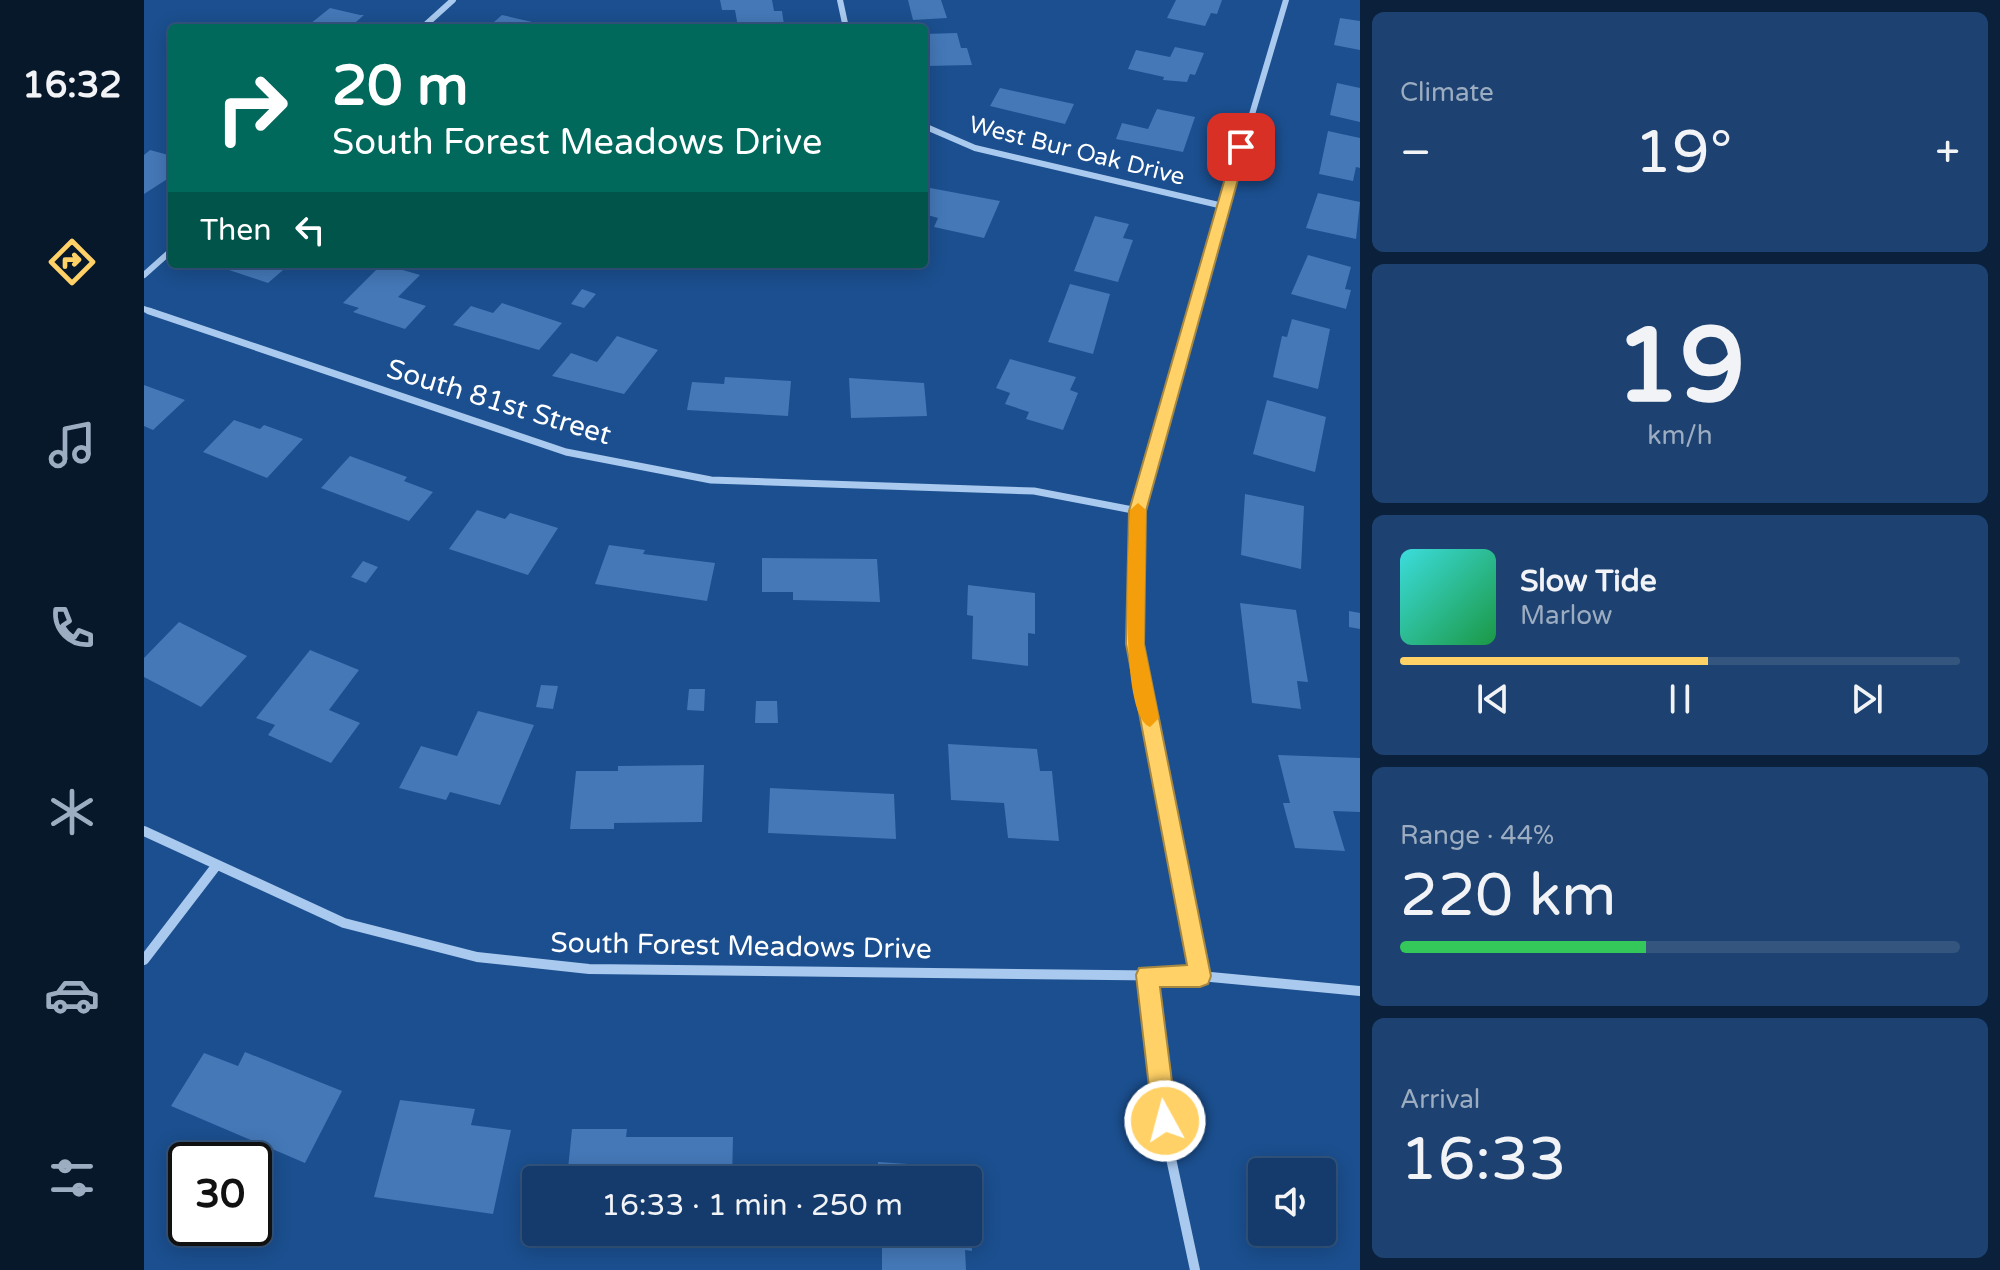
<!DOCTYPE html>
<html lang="en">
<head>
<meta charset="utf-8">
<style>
	:root { --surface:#143b6b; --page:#1d4271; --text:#f1f3f6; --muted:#9dadc1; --line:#33557e; --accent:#ffd166 }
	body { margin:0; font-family:"Varela Round",sans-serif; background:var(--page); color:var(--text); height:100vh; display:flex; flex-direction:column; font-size:30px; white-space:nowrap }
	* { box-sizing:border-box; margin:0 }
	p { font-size:26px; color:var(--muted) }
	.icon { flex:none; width:44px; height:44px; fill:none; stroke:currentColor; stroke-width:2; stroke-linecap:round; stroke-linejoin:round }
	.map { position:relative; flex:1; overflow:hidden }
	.drawer { display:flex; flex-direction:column; gap:12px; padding:12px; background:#0b203b; width:640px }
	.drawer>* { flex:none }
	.top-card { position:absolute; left:24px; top:24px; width:760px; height:244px; border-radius:8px; box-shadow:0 4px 20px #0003,0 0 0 2px var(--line); background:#00695c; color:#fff; overflow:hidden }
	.controls { position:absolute; left:1104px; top:1158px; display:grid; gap:16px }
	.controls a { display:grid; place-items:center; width:88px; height:88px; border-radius:8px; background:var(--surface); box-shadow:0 4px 20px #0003,0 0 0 2px var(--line); font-size:40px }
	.speed { position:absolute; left:24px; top:1142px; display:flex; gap:16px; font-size:40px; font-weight:700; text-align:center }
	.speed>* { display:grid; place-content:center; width:104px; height:104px; border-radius:50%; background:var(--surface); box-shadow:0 4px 20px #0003,0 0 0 2px var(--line); line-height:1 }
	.speed .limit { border:4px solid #111; border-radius:12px; background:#fff; color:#111 }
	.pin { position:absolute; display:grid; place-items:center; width:68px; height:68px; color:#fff; margin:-34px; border-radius:16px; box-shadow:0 4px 12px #0006 }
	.me { position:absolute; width:88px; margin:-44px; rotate:353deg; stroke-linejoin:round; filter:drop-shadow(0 0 6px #0008) }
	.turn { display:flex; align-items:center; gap:28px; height:168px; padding:0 32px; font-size:36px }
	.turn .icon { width:104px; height:104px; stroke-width:2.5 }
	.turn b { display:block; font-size:56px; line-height:68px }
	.then { display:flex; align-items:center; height:76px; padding:0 32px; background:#0003; gap:16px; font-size:30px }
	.big { font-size:60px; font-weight:600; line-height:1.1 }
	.drawer .tile { flex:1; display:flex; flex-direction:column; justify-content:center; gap:12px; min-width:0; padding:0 28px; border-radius:12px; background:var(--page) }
	.drawer .dial { align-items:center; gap:0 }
	.dial b { font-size:104px; line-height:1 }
	.song { display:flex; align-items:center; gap:24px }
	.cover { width:96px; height:96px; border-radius:12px; background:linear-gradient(135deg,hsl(180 70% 55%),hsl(140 70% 35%)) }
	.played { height:8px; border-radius:4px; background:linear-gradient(90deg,var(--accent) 55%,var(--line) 55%) }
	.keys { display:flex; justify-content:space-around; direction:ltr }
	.heat { display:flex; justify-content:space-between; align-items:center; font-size:44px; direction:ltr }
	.charge { height:12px; border-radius:6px; background:linear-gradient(90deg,#34c759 44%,var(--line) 0) }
	.trip { position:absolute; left:378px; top:1166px; width:460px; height:80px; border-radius:8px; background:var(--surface); box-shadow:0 4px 20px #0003,0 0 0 2px var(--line); font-weight:600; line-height:80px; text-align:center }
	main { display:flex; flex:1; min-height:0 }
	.menu { display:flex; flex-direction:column; width:144px; justify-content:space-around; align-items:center; background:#08182b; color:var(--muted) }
	.menu .icon { width:56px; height:56px }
	.menu .current { color:var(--accent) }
	.menu b { font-size:36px; color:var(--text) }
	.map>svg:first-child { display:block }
</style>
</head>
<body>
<main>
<nav class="menu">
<b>16:32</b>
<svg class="icon current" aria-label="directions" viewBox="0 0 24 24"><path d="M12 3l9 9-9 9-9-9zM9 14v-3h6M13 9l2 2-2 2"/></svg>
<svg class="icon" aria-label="music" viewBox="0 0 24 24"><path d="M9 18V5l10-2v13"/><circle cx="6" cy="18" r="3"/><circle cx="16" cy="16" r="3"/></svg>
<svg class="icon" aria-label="phone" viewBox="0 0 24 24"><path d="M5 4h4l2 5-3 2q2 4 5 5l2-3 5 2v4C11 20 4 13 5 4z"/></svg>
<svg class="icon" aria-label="climate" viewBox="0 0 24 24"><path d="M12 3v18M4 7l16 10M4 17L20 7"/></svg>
<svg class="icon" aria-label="car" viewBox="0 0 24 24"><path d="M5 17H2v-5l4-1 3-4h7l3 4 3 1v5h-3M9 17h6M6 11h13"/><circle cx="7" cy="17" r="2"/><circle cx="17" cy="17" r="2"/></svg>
<svg class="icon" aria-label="filters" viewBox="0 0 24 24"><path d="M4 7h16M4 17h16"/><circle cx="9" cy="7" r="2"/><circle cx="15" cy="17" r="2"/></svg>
</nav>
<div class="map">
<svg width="1216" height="1270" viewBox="0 0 1216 1270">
	<rect width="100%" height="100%" fill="#1b4f8f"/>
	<path fill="#4478b7" d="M 576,0 L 628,0 L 630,11 L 638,11 L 640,25 L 594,27 L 591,10 L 578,10 Z
		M 764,0 L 797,0 L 803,18 L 769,20 Z
		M 1032,0 L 1078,0 L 1073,14 L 1067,13 L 1061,26 L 1023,18 Z
		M 186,8 L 216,15 L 220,15 L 205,28 L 161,28 Z
		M 358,15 L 388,22 L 381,28 L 343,28 Z
		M 1196,18 L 1216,21 L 1216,50 L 1190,45 Z
		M 813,33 L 817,48 L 823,48 L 828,65 L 782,66 L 780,34 Z
		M 1031,47 L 1060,53 L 1051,75 L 1046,74 L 1043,82 L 1019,80 L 1020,77 L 984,69 L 992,50 L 1026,57 Z
		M 1193,83 L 1216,88 L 1216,122 L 1186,115 Z
		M 856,88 L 930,104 L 921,124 L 846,106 Z
		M 1013,109 L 1051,117 L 1039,152 L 972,139 L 978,123 L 1004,129 Z
		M 1184,131 L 1216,138 L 1216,168 L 1212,167 L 1209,181 L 1175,174 Z
		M 6,150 L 28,156 L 28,176 L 0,194 L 0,155 Z
		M 786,188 L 856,201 L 840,238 L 790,227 L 794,218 L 780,214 L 780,201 Z
		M 1174,193 L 1216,202 L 1212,239 L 1162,228 Z
		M 951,216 L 985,224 L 979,238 L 989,240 L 974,282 L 930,271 Z
		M 1164,255 L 1207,267 L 1201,289 L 1207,290 L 1202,309 L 1147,294 Z
		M 88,264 L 146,264 L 124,283 L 82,269 Z
		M 238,264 L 276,275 L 254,297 L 282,306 L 261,329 L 209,312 L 215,308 L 199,303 Z
		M 926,284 L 966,294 L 949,354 L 904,342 Z
		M 438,289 L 452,294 L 440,308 L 427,304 Z
		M 358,303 L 418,323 L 395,350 L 309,325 L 327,306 L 349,313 Z
		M 1148,319 L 1186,329 L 1174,389 L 1129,377 L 1138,336 L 1143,337 Z
		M 473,336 L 514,350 L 480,394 L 408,376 L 427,353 L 453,362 Z
		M 866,359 L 932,377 L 926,390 L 934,393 L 919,430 L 882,419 L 885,412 L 861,404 L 866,393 L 852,388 Z
		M 581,377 L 647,381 L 644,416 L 543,410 L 548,382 L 580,384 Z
		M 705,378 L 780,383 L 783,416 L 707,418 Z
		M 0,385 L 41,400 L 9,430 L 0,426 Z
		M 1123,400 L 1182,417 L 1171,472 L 1109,454 Z
		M 90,420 L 116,429 L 120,425 L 159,439 L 123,478 L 59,452 Z
		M 206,456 L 263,477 L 260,481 L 289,492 L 265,521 L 177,488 Z
		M 1101,494 L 1160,506 L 1157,569 L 1097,555 Z
		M 333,510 L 361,519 L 366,513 L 414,528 L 384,575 L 305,549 Z
		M 465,545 L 501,550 L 499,554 L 571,563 L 563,601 L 451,584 Z
		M 618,558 L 733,559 L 736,602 L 649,600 L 649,592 L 618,592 Z
		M 219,561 L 234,567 L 222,583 L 207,577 Z
		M 824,585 L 891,593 L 891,634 L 884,633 L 884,666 L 828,659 L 829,616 L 823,615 Z
		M 1096,603 L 1152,610 L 1164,682 L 1153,681 L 1157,709 L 1108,703 Z
		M 1205,611 L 1216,613 L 1216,629 L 1205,627 Z
		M 35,622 L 103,656 L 57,707 L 0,677 L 0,658 Z
		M 166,650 L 215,670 L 185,710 L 216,723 L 187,763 L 124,735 L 131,725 L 112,718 Z
		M 397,685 L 414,686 L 409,709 L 392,707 Z
		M 545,689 L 561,689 L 560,711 L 543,710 Z
		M 612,701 L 633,701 L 634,723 L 611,723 Z
		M 334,711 L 390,725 L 356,805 L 306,792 L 302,800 L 255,788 L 277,746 L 313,756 Z
		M 804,744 L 893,749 L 896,771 L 908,771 L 915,841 L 864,838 L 860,803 L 807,800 Z
		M 1134,755 L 1216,758 L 1216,812 L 1189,811 L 1201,851 L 1151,848 L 1139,803 L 1146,803 Z
		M 560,765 L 558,822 L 470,823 L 470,829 L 426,829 L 432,771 L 474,771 L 474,766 Z
		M 626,788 L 750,794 L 752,839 L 624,833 Z
		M 101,1052 L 198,1091 L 161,1163 L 27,1106 L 60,1053 L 94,1066 Z
		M 256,1100 L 331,1109 L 327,1125 L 367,1130 L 349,1214 L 230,1197 Z
		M 428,1129 L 483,1129 L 482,1137 L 589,1137 L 588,1180 L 423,1179 Z
		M 734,1162 L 824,1168 L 824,1180 L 734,1180 Z
		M 738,1232 L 827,1232 L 828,1251 L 821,1250 L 822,1270 L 738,1270 Z"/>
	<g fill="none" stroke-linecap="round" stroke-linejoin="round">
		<path stroke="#a9c9ee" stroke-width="6" d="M 696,0 L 702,28
			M 278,28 L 309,0
			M 780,126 L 831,148 L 1079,206
			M 0,275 L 28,250
			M 0,309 L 11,313
			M 1049,313 L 1142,0"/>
		<path stroke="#a9c9ee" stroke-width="7" d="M 5,311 L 422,452 L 567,480 L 890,491 L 994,511
			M 1007,725 L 991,644 L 994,511 L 1050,311"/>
		<path stroke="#a9c9ee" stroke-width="10" d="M 1007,723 L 1056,976
			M 0,831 L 200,923 L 333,957 L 445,969 L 1056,976 L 1216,991
			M 0,960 L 72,866
			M 1003,975 L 1025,1149 L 1051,1270"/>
	</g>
	<path fill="#ffd166" stroke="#a68842" stroke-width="2" d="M 1097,143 L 1103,147 L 1002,511 L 1000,644 L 1067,976 L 1064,984 L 1056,987 L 1016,987 L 1033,1121 L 1029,1130 L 1021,1133 L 1013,1130 L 1009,1121 L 992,975 L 995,968 L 1043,965 L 982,644 L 985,511 L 1090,147 Z"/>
	<path fill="#f59e0b" d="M 994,503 L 1002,510 L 1000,644 L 1015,718 L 1006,727 C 974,715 985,543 986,510 Z"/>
	<g text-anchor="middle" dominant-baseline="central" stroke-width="8" stroke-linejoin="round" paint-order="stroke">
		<g font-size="24" fill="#fff" stroke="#1b4f8f">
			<text transform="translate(933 151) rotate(14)">West Bur Oak Drive</text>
		</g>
		<g font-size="28" fill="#fff" stroke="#1b4f8f">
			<text transform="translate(355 402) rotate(17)">South 81st Street</text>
			<text transform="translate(597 946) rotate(1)">South Forest Meadows Drive</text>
		</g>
	</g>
</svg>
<div class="controls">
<a><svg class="icon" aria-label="sound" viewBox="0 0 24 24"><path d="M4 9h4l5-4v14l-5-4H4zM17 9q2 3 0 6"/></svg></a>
</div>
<div class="speed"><div class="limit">30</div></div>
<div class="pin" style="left:1097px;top:147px;background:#d93025"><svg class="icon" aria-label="arrive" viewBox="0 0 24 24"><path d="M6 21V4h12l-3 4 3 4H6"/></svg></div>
<svg class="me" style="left:1021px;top:1121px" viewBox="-20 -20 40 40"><circle r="17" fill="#ffd166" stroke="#fff" stroke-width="3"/><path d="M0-11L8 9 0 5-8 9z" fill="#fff"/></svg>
<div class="trip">16:33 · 1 min · 250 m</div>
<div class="top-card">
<div class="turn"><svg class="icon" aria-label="right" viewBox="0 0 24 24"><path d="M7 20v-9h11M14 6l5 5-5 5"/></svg><div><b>20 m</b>South Forest Meadows Drive</div></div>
<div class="then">Then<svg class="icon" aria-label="left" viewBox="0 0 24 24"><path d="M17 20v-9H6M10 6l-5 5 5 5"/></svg></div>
</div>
</div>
<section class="drawer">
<div class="tile"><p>Climate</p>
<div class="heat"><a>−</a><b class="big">19°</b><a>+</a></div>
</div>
<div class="tile dial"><b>19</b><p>km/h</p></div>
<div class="tile">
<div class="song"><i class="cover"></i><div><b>Slow Tide</b><p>Marlow</p></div></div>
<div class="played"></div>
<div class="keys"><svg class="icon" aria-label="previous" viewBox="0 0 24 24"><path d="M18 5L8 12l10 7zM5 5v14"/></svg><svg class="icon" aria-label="pause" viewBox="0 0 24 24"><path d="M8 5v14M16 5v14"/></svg><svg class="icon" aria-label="next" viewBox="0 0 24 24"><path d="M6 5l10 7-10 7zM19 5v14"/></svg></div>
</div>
<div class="tile"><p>Range · 44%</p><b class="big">220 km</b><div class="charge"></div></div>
<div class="tile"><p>Arrival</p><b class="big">16:33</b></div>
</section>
</main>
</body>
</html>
